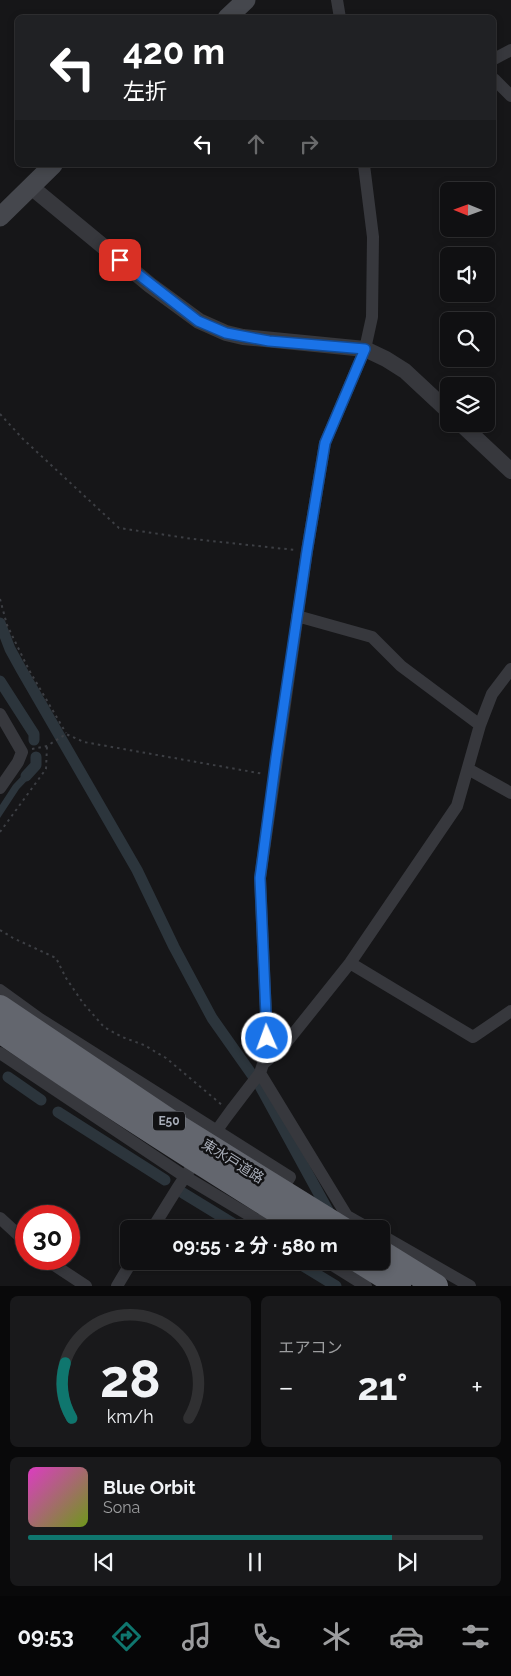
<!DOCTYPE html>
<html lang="ja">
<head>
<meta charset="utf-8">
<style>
	:root { --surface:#101012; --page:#19191b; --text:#f1f3f6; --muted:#9c9d9f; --line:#303032; --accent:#0f766e }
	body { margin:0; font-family:Raleway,"Noto Sans JP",sans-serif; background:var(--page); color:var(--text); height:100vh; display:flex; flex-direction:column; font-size:19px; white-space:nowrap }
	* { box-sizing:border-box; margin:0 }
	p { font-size:16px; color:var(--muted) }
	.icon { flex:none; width:28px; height:28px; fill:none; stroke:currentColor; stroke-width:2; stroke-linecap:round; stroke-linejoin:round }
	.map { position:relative; height:1286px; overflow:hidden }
	.sheet { display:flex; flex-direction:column; gap:10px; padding:10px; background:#09090a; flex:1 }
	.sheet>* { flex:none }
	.banner { position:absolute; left:15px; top:15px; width:481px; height:152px; border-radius:8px; box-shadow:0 2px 8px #0003,0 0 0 1px var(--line); background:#202124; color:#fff; overflow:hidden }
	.needle { width:32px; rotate:271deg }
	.tools { position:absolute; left:440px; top:182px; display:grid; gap:10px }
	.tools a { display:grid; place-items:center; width:55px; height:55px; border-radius:8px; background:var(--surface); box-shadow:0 2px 8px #0003,0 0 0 1px var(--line); font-size:25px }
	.speed { position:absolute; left:15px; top:1205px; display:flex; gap:10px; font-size:25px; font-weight:700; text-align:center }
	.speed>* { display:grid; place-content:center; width:65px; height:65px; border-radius:50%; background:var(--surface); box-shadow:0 2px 8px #0003,0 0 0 1px var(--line); line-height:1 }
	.speed .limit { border:8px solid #d22; background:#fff; color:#111 }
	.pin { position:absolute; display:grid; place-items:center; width:42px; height:42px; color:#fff; margin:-21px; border-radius:10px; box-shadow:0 2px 8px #0006 }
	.me { position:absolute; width:55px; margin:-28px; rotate:358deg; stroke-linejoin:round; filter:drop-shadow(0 0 4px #0008) }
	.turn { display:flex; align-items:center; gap:18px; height:105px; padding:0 25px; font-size:22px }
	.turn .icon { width:65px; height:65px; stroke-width:2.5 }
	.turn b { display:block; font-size:35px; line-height:42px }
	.lanes { display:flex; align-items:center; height:48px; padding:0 25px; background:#0003; justify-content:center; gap:25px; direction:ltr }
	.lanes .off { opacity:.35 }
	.big { font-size:38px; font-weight:700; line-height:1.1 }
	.sheet .tile { flex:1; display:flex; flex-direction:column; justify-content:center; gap:8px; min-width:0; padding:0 18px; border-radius:8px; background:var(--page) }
	.sheet .dial { align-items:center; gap:0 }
	.dial svg { height:130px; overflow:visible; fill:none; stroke:var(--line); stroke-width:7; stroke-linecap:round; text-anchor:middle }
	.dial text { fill:var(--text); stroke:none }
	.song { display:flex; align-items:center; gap:15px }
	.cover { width:60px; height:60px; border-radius:8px; background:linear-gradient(135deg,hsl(310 70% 55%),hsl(80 70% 35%)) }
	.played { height:5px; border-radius:2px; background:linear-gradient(90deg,var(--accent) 80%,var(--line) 80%) }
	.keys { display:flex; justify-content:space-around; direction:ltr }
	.heat { display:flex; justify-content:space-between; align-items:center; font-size:28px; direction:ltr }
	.sheet .tiles { flex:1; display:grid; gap:10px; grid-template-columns:1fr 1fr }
	.tile:last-child { grid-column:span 2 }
	.trip { position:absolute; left:120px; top:1220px; width:270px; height:50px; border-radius:8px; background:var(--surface); box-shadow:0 2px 8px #0003,0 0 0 1px var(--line); font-weight:700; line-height:50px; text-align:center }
	.tab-bar { display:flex; height:80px; justify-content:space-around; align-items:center; background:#060607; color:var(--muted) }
	.tab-bar .icon { width:35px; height:35px }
	.tab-bar .selected { color:var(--accent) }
	.tab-bar b { font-size:22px; color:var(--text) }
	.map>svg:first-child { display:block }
</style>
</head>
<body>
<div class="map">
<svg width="511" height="1286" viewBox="0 0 511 1286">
	<rect width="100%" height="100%" fill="#161618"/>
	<path fill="#2c353c" d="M 33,764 L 39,768 L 19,789 L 0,818 L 0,805 L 13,785 Z"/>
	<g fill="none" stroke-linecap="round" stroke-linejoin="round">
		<path stroke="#2c353c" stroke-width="11" d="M 0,623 L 10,649 L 21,669 L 137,870 L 174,947 L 212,1018 L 260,1086 L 331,1216
			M 0,681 L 34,734 L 34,740
			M 26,776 L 36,765 L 36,757
			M 8,1077 L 41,1100
			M 58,1112 L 165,1180
			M 183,1193 L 242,1229
			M 295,1261 L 336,1286"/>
		<path stroke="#3d3f44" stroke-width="2" stroke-dasharray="2.5 4" stroke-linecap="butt" d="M 0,414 L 23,439 L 119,528 L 193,539 L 295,550
			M 0,599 L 7,625 L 29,670 L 66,733
			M 32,749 L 47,746 L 66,734 L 84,742 L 264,774
			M 0,832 L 46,769 L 47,746
			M 0,930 L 13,938 L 56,958 L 66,978 L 83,1003 L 104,1027 L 122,1037 L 144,1045 L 166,1058 L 222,1105"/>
		<path stroke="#37383d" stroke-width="12" d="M 337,0 L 340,18
			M 494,59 L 511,50
			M 494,79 L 511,96
			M 297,616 L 372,637 L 401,666 L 480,725
			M 0,714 L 22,752 L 18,762 L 0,788
			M 468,769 L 511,793
			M 350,963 L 473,1037 L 511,1011
			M 0,990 L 40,1019 L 290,1177 L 261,1222
			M 0,1053 L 184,1176 L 272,1229
			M 263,1064 L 282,1048 L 350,963 L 457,806 L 480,725 L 492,694 L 511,669
			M 260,1073 L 347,1216 L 370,1229
			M 0,1218 L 26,1242
			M 152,1229 C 185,1174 220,1123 260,1073 L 263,1064 L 267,1038 L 260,878 L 307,551 L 325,443 L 365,349 L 372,317 L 373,237 L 364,165
			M 381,1235 L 470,1286
			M 45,1259 L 86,1286
			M 326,1261 L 366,1286
			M 117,1286 L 132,1261"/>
		<path stroke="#37383d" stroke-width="16" d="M 30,186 L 150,285 L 199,321 L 226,333 L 243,337 L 365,349 L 386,359 L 405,371 L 449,412
			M 461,424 L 511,471"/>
		<path stroke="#45474d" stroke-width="19" d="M 227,18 L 246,0
			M 0,217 L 53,165"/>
		<path stroke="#63666e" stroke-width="24" d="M 0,1007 L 177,1126 L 343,1229
			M 0,1031 C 100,1100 202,1165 306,1229
			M 381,1252 L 436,1286
			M 359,1261 L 399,1286"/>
	</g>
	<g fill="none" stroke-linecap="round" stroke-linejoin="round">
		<g stroke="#114b97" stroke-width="12">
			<path id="route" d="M 120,260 L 198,321 L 226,333 L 269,341 L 365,349 L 325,443 L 307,551 L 276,758 L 260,878 L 267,1038"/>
		</g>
		<use href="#route" stroke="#1a73e8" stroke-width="9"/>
	</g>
	<g text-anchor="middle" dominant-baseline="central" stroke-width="5" stroke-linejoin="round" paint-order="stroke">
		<rect fill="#111113" stroke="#7b7e86" stroke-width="1" x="153" y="1111.5" width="32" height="19" rx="4"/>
		<g font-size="12" font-weight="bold" fill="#a8adb8">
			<text x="169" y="1121">E50</text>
		</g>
		<g font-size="14" fill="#a8adb8" stroke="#111113">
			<text transform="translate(233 1161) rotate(32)">東水戸道路</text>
		</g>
	</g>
</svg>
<div class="tools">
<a><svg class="needle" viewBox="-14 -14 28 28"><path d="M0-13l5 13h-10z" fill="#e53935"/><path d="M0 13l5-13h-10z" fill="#9c9d9f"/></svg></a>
<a><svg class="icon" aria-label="sound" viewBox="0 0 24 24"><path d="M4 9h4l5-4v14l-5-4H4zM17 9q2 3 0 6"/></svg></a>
<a><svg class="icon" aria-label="search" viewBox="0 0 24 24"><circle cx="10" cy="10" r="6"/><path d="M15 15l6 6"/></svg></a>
<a><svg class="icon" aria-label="layers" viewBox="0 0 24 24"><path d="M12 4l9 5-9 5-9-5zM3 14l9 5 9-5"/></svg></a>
</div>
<div class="speed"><div class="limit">30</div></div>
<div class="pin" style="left:120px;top:260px;background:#d93025"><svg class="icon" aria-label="arrive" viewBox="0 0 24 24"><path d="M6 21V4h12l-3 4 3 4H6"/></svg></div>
<svg class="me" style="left:267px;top:1038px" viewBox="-20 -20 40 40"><circle r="17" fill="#1a73e8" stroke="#fff" stroke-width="3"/><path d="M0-11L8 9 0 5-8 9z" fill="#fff"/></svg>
<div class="trip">09:55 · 2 分 · 580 m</div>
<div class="banner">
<div class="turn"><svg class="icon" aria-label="left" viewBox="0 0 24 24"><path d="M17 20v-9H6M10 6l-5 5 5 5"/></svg><div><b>420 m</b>左折</div></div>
<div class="lanes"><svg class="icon" aria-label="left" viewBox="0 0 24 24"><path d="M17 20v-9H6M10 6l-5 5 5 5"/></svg><svg class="icon off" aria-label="ahead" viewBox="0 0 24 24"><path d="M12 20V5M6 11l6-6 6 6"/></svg><svg class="icon off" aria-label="right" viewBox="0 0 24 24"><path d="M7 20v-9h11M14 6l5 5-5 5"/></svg></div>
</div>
</div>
<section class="sheet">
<div class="tiles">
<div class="tile dial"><svg viewBox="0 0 100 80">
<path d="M14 69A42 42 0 1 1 86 69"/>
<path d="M14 69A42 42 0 0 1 10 35" stroke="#0f766e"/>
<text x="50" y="56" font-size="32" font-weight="700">28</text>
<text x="50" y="72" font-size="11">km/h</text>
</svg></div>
<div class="tile"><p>エアコン</p>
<div class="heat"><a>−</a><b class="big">21°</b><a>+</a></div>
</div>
<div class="tile">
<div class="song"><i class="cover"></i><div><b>Blue Orbit</b><p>Sona</p></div></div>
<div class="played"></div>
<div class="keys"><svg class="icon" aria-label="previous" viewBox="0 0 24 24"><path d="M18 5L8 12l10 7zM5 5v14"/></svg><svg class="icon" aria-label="pause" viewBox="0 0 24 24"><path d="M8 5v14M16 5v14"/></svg><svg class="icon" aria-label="next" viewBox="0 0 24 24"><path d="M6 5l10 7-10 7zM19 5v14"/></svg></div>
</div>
</div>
</section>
<nav class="tab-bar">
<b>09:53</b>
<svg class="icon selected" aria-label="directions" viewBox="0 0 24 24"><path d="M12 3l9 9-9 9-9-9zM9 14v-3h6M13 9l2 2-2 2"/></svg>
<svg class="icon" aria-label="music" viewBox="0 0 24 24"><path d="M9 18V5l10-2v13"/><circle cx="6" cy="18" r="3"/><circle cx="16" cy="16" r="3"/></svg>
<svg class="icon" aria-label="phone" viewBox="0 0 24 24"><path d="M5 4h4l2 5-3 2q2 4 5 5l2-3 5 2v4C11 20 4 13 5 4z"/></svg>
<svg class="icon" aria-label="climate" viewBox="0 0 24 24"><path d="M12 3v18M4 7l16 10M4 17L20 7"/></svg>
<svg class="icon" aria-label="car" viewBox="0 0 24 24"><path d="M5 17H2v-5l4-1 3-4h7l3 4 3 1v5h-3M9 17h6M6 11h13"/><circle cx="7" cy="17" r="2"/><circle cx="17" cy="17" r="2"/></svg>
<svg class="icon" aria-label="filters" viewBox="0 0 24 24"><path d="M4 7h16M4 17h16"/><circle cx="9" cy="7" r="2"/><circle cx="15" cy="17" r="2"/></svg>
</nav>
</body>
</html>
